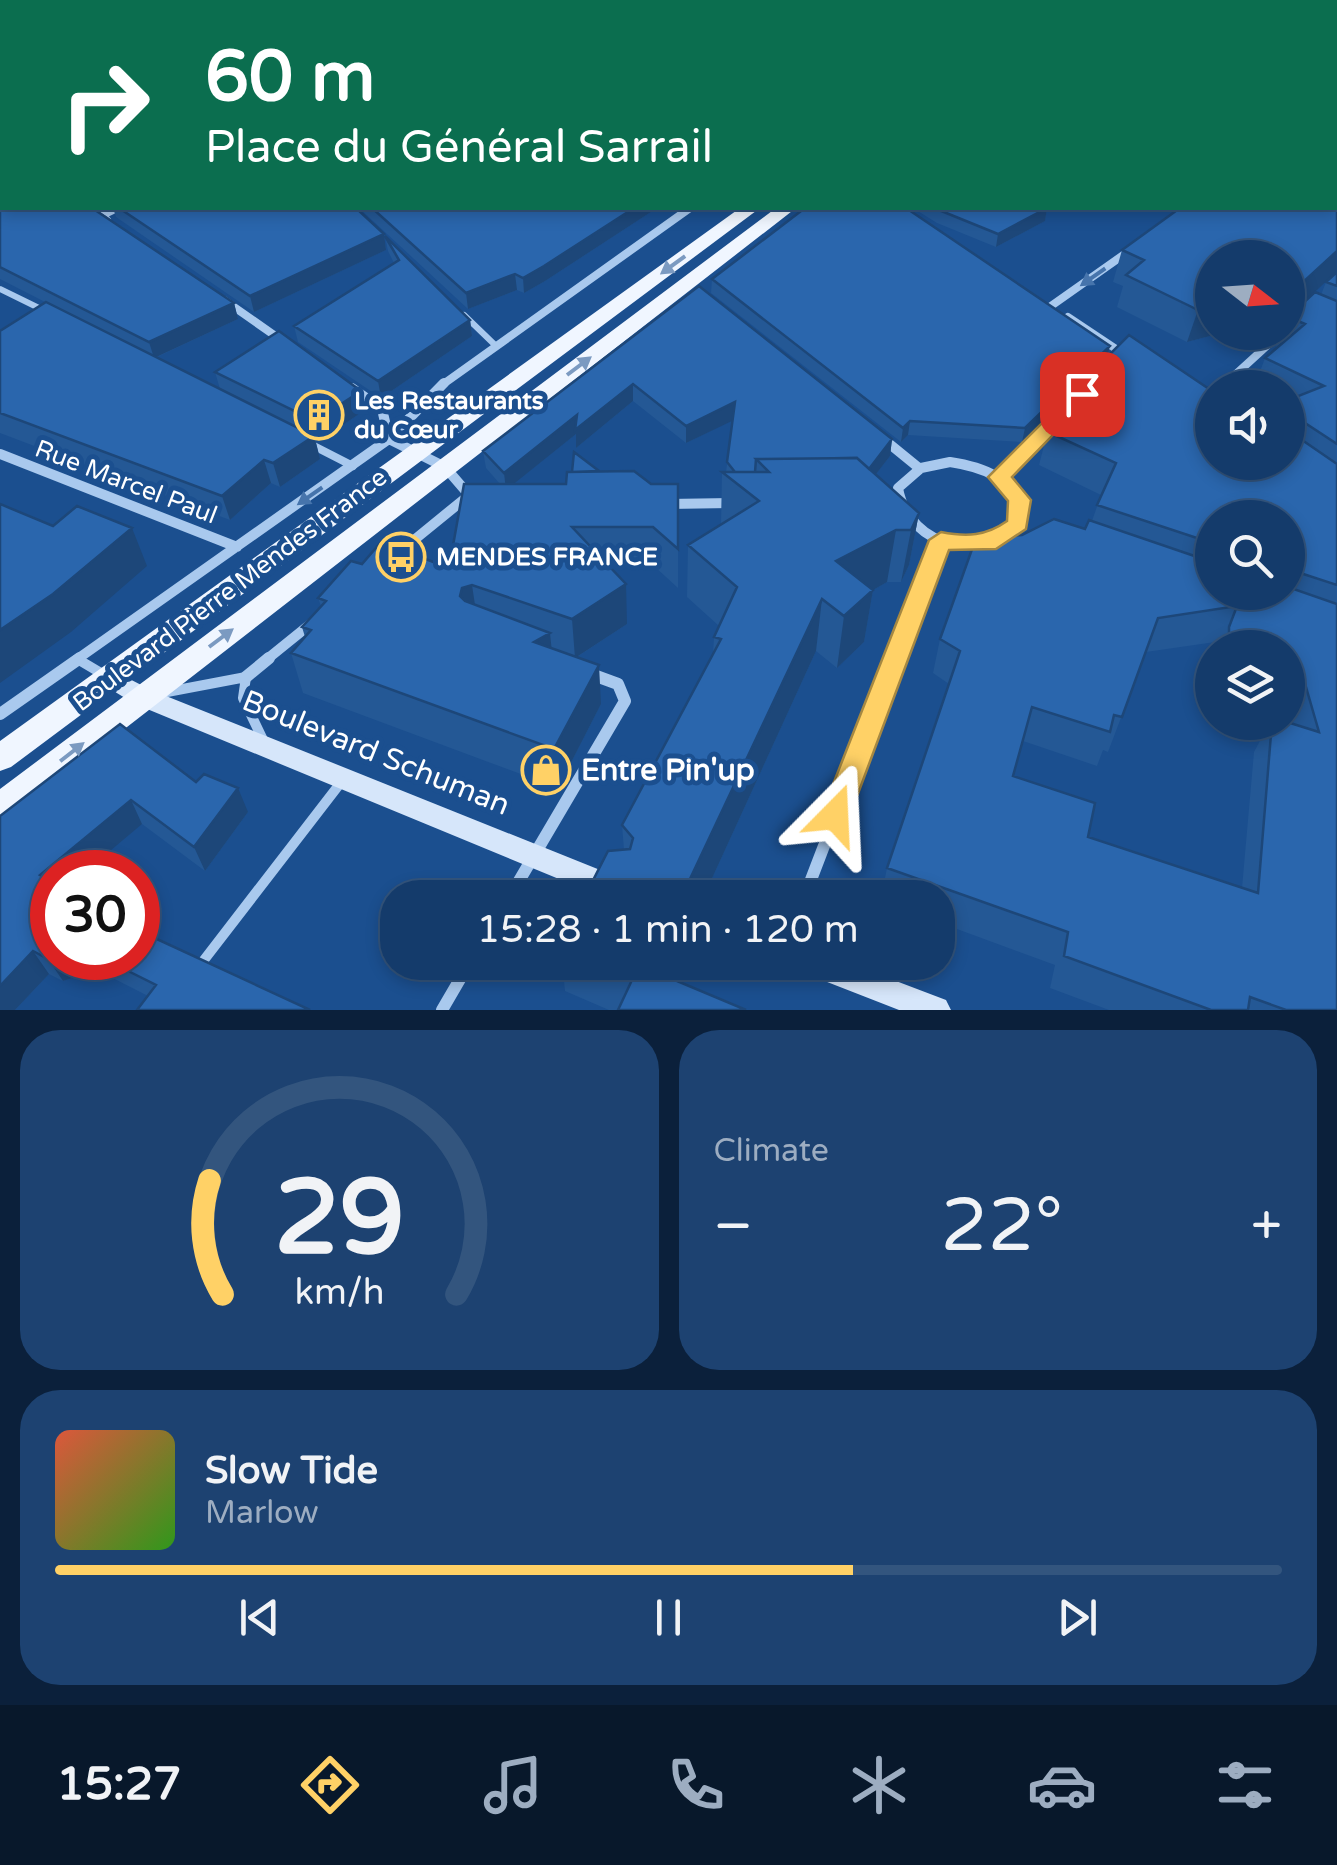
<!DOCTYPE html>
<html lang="en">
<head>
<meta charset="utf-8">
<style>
	:root { --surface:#143b6b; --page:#1d4271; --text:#f1f3f6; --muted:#9dadc1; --line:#33557e; --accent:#ffd166 }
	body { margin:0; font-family:"Varela Round",sans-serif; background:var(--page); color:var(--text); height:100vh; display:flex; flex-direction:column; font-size:38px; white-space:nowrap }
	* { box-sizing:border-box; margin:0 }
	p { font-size:32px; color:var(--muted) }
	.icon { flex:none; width:55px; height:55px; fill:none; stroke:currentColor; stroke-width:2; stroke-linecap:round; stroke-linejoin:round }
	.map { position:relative; height:1010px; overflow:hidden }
	.panel { display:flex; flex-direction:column; gap:20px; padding:20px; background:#0b203b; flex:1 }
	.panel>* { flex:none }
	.top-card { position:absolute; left:0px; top:0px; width:1338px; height:210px; box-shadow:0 5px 15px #0003,0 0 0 2px var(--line); background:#0b6e4f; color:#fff; overflow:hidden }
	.needle { width:65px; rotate:107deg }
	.buttons { position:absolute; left:1195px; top:240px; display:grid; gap:20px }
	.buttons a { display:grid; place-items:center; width:110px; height:110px; border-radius:50%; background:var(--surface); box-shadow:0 5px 15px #0003,0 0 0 2px var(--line); font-size:50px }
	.speed { position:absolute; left:30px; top:850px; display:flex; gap:20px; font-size:50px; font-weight:700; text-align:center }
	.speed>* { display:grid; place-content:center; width:130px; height:130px; border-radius:50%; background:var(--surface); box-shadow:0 5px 15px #0003,0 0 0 2px var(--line); line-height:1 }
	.speed .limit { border:15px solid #d22; background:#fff; color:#111 }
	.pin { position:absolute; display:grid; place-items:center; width:85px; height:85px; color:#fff; margin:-42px; border-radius:20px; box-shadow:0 5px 15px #0006 }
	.me { position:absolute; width:110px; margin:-55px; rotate:21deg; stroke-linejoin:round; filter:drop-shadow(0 0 8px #0008) }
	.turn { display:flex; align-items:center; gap:35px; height:210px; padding:0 40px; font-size:45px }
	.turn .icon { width:130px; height:130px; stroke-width:2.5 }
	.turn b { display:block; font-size:70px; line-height:85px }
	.big { font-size:75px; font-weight:600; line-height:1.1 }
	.panel .tile { flex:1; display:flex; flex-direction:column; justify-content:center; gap:15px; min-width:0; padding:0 35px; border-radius:40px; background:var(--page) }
	.panel .dial { align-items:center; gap:0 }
	.dial svg { height:260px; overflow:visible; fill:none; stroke:var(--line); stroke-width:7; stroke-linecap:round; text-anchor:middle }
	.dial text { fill:var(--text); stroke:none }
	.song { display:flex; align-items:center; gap:30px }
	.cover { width:120px; height:120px; border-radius:15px; background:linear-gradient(135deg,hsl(10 70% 55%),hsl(110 70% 35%)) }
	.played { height:10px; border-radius:5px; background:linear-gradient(90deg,var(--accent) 65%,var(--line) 65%) }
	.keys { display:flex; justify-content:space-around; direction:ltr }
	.heat { display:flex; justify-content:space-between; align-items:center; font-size:55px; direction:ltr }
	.panel .tiles { flex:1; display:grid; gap:20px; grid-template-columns:1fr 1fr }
	.tile:last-child { grid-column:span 2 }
	.trip { position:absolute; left:380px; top:880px; width:575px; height:100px; border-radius:40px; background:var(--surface); box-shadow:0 5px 15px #0003,0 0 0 2px var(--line); font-weight:600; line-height:100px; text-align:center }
	.menu { display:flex; height:160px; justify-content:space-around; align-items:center; background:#08182b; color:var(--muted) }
	.menu .icon { width:70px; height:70px }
	.menu .active { color:var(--accent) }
	.menu b { font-size:45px; color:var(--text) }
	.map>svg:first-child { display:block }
</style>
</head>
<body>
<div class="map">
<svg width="1337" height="1010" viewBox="0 0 1337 1010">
	<rect width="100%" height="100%" fill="#1b4f8f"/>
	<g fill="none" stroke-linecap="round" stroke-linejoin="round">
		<path stroke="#a9c9ee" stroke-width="6" d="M 0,289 L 45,311
			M 464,315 L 495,345"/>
		<path stroke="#a9c9ee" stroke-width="8" d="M 308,443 L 353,466"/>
		<path stroke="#a9c9ee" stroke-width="10" d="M 79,660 L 106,676
			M 167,692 L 246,677 L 243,698 L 264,742
			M 204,960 L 342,781"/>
		<path stroke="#a9c9ee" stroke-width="8" d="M 107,220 L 101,216 L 117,208
			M 224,300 L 284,342
			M 1051,306 L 1129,251
			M 1068,317 L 1125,355
			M 442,385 L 690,208
			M 1224,385 L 1282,332"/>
		<path stroke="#a9c9ee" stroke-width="10" d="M 352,388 L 382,409 L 389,439 L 445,467 L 470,496
			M 1221,388 L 1227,383
			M 881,437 L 919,468
			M 0,454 L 237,547
			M 950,462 C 983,467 1012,477 1022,512 C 989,567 909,550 898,488 L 921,468 Z
			M 999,477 L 1059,418
			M 668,504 L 731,503
			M 392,558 L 468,496
			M 76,660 L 389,439 L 444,383
			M 266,660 L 313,622
			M 895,660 L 941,540"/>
		<path stroke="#a9c9ee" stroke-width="12" d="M 246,677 L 269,658
			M 0,714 L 80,658
			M 509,898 L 625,701 L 618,684 L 588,673
			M 804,898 L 896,658
			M 442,1010 L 470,962"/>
		<path fill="#d6e6fa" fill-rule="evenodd" d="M 110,669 L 151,690 L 625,880 L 628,889 L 625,898 L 605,898 L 135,704 L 102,684 L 98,678 L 102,672 Z
			M 795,962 L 846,962 L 946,1000 L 951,1010 L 899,1010 L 799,971 Z"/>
		<path fill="#f0f6ff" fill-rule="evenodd" d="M 1019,0 L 1037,0 L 1039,2 L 1021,2 Z
			M 740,208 L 760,208 L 11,767 L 0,771 L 0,741 Z
			M 776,208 L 796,208 L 11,817 L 0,821 L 0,789 Z"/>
	</g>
	<path fill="#245895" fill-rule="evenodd" d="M 0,0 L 2,208 L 102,208 L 97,210 L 234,303 L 238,319 L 157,357 L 220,389 L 215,372 L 361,391 L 365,410 L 319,441 L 315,438 L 320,459 L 280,487 L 271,483 L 230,520 L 0,433 L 0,331 L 45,302 L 0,279 Z
		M 801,0 L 1000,0 L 1007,2 L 801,2 Z
		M 113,208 L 356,208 L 384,234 L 386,250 L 254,312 L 116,217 Z
		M 359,208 L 657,208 L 545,281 L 524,293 L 517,290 L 468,309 Z
		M 913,208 L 1047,208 L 1045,221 L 996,247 L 937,223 Z
		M 1337,210 L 1337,1010 L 1109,1010 L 1050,988 L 1055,965 L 938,922 L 938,898 L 881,898 L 887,868 L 949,684 L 933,673 L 940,639 L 1085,529 L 1092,521 L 1101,495 L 1039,465 L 1053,411 L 1022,442 L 908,435 L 901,442 L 711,293 L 712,279 L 1107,357 L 1288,462 L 1288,388 L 1254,388 L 1265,358 L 1275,350 L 1281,332 L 1288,332 L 1288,316 L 1212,258 L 1212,332 L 1225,332 L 1187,342 L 1117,307 L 1123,286 L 1113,282 L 1122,250 ZM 1333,275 L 1326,282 L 1321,295 L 1288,316 ZM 1212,518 L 1288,518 L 1288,592 L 1212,592 ZM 1222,641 L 1219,648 L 1288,648 L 1288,723 L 1270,722 L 1254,752 L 1242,888 L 1088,837 L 1013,776 L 1023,741 L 1097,766 L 1103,750 L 1108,752 L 1146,652 Z
		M 385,236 L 470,320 L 472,336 L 381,398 L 298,342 L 294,326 L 394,263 L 388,251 Z
		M 699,286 L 892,439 L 890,456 L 875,475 L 919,513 L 909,565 L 901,582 L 887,582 L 873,590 L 864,642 L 837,668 L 816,651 L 703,898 L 624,850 L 622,825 L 713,654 L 714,637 L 719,626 L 687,597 L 688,545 L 721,524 L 722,472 L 726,472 L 733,420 L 686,443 L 633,401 L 576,448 L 576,434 L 513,484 L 566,484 L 599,471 L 651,484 L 678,484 L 678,588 L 654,566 L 609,566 L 627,624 L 577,657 L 601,704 L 558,788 L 303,693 L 291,653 L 305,637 L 302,627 L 321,606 L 318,598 L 362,564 L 449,568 L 500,484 L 486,468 L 483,451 Z
		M 1234,332 L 1270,332 L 1259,343 Z
		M 196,782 L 248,812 L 205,871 L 142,824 L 52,872 L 52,958 L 138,958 L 149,931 L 152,937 L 310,1010 L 148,996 L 97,970 L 63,981 L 49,974 L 15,1010 L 0,1010 L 0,816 Z
		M 562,962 L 674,962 L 667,977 L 747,1010 L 609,1010 L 565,991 Z"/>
	<path fill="#1d4779" d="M 634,208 L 657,208 L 545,281 L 524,293 L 523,278 Z
		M 1047,208 L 1045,221 L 996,247 L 998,234 Z
		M 384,234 L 386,250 L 254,312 L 250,296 Z
		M 1337,251 L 1337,275 L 1332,276 L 1288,317 L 1288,296 Z
		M 515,274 L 517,290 L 468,309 L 466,293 Z
		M 234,303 L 238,319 L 154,358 L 149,342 Z
		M 1212,306 L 1212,332 L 1225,332 L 1187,342 L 1198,310 Z
		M 470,320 L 472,336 L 381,398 L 378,381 Z
		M 1263,332 L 1270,332 L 1259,343 Z
		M 1110,346 L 1106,359 L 1022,442 L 1025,428 Z
		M 633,384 L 633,401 L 576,448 L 576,434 L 506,490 L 504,473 L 577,415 Z
		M 361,391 L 365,410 L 319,441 L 315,421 Z
		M 735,402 L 734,420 L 686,443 L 686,426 Z
		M 910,421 L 908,435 L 901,442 L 903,428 Z
		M 314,436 L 320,459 L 280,487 L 273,463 Z
		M 892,439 L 890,456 L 862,492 L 864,475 Z
		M 264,460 L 271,483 L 230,520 L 222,496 Z
		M 919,513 L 909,565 L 901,582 L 911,530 Z
		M 132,528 L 147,566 L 71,632 L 0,683 L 0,630 Z
		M 896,530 L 887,582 L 873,590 L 864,642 L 837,668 L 844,616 L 836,561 Z
		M 626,584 L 627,624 L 575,658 L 572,619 Z
		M 472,585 L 478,625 L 460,596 L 462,588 Z
		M 822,599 L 816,651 L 703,898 L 681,898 Z
		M 550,633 L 554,672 L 534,642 Z
		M 599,665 L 601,704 L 558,788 L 554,749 Z
		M 238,788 L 248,812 L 205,871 L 194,847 Z
		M 131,800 L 142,824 L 85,872 L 52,872 L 52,896 L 40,875 Z
		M 33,951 L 49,974 L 15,1010 L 0,1010 L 0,986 Z
		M 53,958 L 88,958 L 97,970 L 63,981 L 48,959 Z
		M 651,962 L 674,962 L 652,1010 L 644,977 Z"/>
	<path fill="#2a66ad" stroke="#1d4779" stroke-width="2.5" fill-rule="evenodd" d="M 0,0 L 284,0 L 285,2 L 2,2 L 2,208 L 92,208 L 234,303 L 149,342 L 0,267 Z
		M 357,0 L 695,0 L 698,2 L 359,2 Z
		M 816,0 L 1000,0 L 1007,2 L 821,2 Z
		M 1106,0 L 1337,0 L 1337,118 L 1335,117 L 1335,2 L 1096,2 Z
		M 119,208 L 356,208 L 384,234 L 250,296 Z
		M 372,208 L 634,208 L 544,266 L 523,278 L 515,274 L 466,293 Z
		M 805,208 L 906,208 L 1110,346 L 1025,428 L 910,421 L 903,428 L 712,279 Z
		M 934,208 L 1047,208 L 998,234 Z
		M 1180,208 L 1330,208 L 1337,210 L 1337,251 L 1288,296 L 1288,258 L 1212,258 L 1212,306 L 1198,310 L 1126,275 L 1144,260 L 1122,250 Z
		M 385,236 L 470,320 L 378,381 L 294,326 L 399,260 Z
		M 1337,272 L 1337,286 L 1326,282 Z
		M 699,286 L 892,439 L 869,469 L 857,458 L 756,459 L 755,472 L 735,472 L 727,462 L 735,402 L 686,426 L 633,384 L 575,430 L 577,415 L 504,473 L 483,451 Z
		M 1315,292 L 1337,301 L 1337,444 L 1302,421 L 1293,421 L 1289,431 L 1337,464 L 1337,585 L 1288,569 L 1288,518 L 1212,518 L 1212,543 L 1097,505 L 1116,463 L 1048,432 L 1069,411 L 1054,410 L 1129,335 L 1212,391 L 1212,462 L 1288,462 L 1288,400 L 1324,386 L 1265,358 L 1305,324 L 1288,317 Z
		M 46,302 L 314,436 L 273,463 L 264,460 L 222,496 L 0,413 L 0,331 Z
		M 279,331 L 361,391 L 315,421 L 215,372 Z
		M 574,452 L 599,471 L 572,472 Z
		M 857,458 L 919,513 L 911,530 L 896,530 L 836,561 L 873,590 L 844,616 L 822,599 L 681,898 L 584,898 L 608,851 L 630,849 L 633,838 L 622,825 L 721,639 L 714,637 L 737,587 L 688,545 L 759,501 L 722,472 L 769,472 L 756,459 Z
		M 634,471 L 651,484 L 678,484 L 678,549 L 653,527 L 572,527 L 626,584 L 572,619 L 472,585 L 462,588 L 460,596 L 465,601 L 550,633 L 534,642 L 599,665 L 554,749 L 291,653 L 311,630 L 302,627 L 326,601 L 318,598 L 351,561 L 362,564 L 381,542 L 449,568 L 464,484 L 566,484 L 567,472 Z
		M 0,504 L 53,526 L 77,506 L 132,528 L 53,594 L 0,630 Z
		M 1054,519 L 1085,529 L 1089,520 L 1212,562 L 1212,592 L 1288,592 L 1288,587 L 1337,604 L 1337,1010 L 1286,1010 L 1250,997 L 1248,1010 L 1211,1010 L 1064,956 L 1068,932 L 887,868 L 960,651 L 940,639 L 976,538 L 1022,535 ZM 1237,606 L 1229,627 L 1229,644 L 1239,648 L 1288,648 L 1288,658 L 1299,663 L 1319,732 L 1287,722 L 1272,722 L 1258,893 L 1088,837 L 1095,803 L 1013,776 L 1032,707 L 1110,732 L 1114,715 L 1122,717 L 1158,618 Z
		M 120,724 L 196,782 L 204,774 L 238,788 L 194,847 L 131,800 L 40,875 L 52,882 L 53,958 L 48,959 L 33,951 L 0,986 L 0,816 Z
		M 138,925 L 149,931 L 146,934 L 310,1010 L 137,1010 L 156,985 L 102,958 L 138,958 Z
		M 608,962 L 651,962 L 648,969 L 639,965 L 635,974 Z
		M 639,965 L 746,1010 L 618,1010 Z"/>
	<defs><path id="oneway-solid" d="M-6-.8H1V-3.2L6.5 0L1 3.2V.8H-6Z" transform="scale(2.5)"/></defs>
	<g fill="#7b9ac1">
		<use href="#oneway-solid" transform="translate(673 265) rotate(144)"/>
		<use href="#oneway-solid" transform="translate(579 366) rotate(-37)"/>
		<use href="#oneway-solid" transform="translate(221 638) rotate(-37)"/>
		<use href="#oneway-solid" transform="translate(72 752) rotate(-38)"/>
	</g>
	<g fill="#4674ac">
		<use href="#oneway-solid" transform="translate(1093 277) rotate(145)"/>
		<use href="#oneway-solid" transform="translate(310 496) rotate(145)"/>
	</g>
	<path fill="#ffd166" stroke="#a68842" stroke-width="2.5" d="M 1082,388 L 1092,394 L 1089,398 L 1012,477 L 1031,500 L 1026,529 L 996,549 L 949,550 L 850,815 L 846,824 L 835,827 L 825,824 L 821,815 L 929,540 L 941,532 C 967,537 986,536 1007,521 L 1008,501 L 988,477 L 1075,390 Z"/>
	<defs>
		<g id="building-ring" transform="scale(2.5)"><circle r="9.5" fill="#1b4f8f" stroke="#ffd166" stroke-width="1.5"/><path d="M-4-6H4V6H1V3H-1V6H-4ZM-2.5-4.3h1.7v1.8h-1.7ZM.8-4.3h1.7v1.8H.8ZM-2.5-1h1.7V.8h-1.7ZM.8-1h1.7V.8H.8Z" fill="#ffd166"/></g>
		<g id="bus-ring" transform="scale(2.5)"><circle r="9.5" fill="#1b4f8f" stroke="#ffd166" stroke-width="1.5"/><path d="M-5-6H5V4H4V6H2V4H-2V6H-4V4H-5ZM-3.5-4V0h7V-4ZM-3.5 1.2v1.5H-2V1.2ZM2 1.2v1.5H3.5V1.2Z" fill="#ffd166"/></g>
		<g id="shop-ring" transform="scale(2.5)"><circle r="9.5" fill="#1b4f8f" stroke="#ffd166" stroke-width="1.5"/><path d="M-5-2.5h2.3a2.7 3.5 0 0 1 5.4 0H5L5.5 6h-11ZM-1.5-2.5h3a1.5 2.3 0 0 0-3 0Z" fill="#ffd166"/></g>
	</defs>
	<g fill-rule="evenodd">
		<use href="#building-ring" x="319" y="415"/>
		<use href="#bus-ring" x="401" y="557"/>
		<use href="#shop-ring" x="546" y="770"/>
	</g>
	<g text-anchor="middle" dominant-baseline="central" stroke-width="10" stroke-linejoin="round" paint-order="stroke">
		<g font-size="25" font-weight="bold" fill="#fff" stroke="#1b4f8f" text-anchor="start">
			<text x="354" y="401">Les Restaurants<tspan x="354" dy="29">du Cœur</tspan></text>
			<text x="436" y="557">MENDES FRANCE</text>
		</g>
		<g font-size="25" fill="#fff" stroke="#1b4f8f">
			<text transform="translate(126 482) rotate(21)">Rue Marcel Paul</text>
			<text transform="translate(230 590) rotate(-37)">Boulevard Pierre Mendes France</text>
		</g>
		<g font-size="30" fill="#fff" stroke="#1b4f8f">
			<text transform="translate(376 753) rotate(22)">Boulevard Schuman</text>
		</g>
		<g font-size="30" font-weight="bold" fill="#fff" stroke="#1b4f8f" text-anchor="start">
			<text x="581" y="770">Entre Pin'up</text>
		</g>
	</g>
</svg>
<div class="buttons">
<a><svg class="needle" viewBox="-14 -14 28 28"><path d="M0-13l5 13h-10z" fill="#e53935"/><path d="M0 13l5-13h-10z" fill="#9dadc1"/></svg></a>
<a><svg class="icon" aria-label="sound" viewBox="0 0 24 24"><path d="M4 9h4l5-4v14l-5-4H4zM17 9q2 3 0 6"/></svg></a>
<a><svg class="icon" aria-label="search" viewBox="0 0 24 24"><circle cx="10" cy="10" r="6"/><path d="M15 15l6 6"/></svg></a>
<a><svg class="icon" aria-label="layers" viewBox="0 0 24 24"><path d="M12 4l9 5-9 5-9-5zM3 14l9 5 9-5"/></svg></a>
</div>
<div class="speed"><div class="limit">30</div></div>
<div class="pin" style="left:1082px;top:394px;background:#d93025"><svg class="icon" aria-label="arrive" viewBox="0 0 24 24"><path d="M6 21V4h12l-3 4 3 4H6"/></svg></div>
<svg class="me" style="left:835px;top:815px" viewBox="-20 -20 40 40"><path d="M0-17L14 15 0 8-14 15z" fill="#ffd166" stroke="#fff" stroke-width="4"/></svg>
<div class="trip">15:28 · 1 min · 120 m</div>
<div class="top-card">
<div class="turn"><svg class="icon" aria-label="right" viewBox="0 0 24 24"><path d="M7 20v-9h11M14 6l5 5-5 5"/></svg><div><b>60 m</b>Place du Général Sarrail</div></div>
</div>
</div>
<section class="panel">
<div class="tiles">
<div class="tile dial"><svg viewBox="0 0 100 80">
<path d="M14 69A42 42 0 1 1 86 69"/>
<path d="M14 69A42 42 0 0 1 10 34" stroke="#ffd166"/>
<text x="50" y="56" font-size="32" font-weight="700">29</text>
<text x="50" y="72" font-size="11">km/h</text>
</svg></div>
<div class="tile"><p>Climate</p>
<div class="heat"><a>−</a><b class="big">22°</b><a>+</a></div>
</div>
<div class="tile">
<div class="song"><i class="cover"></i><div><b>Slow Tide</b><p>Marlow</p></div></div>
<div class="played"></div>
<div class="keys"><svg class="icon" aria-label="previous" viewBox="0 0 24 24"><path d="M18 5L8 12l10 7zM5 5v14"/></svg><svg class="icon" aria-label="pause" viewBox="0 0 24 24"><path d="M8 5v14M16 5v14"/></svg><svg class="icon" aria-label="next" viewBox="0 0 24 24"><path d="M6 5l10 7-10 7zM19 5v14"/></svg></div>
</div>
</div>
</section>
<nav class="menu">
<b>15:27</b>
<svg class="icon active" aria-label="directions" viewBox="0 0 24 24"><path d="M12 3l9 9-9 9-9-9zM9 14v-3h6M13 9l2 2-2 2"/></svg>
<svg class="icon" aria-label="music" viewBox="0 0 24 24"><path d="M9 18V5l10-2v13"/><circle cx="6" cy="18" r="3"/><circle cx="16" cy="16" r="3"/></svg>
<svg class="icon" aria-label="phone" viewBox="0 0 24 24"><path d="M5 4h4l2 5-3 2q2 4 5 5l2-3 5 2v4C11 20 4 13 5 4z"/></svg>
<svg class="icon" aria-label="climate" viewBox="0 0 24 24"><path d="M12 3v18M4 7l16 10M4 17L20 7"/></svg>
<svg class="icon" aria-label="car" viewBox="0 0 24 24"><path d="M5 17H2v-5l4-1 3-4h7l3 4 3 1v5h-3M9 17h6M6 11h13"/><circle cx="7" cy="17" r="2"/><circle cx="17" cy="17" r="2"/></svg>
<svg class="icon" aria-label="filters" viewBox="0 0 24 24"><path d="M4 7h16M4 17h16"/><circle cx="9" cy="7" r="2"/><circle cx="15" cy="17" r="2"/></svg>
</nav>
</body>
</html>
